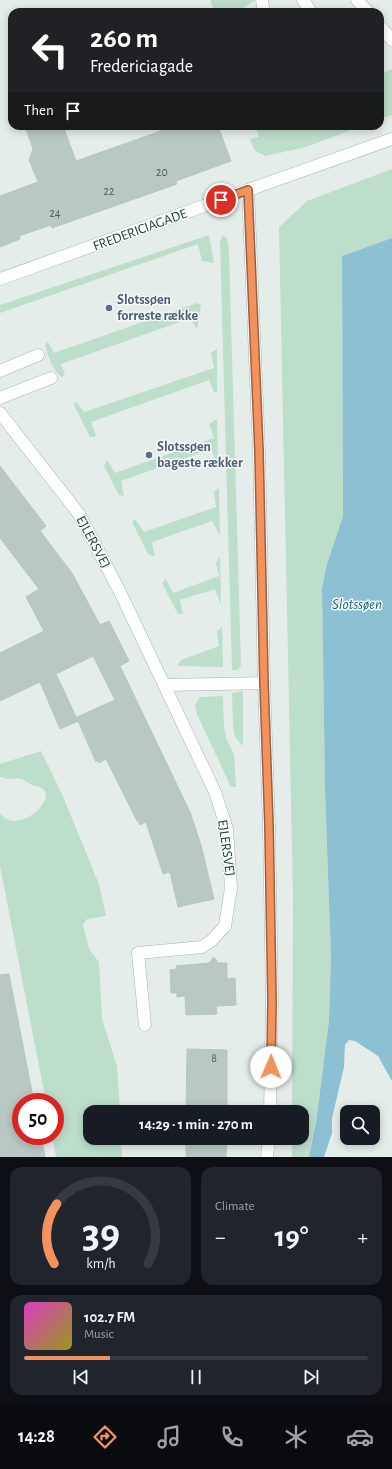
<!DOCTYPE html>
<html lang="en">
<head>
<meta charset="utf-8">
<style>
	:root { --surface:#171b24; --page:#20242c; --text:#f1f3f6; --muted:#9ea1a6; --line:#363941; --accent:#f2925e }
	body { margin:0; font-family:"Alegreya Sans",sans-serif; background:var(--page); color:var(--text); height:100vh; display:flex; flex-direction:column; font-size:15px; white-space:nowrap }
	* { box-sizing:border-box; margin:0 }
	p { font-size:13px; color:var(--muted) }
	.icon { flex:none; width:22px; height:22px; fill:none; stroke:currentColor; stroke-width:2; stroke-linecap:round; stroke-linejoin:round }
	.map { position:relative; height:1157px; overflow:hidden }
	.details { display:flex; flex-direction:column; gap:10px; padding:10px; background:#0d0f14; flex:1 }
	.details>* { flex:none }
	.top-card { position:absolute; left:8px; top:8px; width:376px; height:122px; border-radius:12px; box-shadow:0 2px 10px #0003; background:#202124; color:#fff; overflow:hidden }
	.fabs { position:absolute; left:340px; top:1105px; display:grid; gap:8px }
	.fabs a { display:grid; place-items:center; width:40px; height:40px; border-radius:8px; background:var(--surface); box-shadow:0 2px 10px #0003; font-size:20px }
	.speed { position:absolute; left:12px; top:1093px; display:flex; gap:8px; font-size:20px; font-weight:700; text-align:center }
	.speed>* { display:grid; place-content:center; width:52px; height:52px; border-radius:50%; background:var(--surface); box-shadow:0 2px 10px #0003; line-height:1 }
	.speed .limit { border:6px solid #d22; background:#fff; color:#111 }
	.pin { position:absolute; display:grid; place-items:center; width:34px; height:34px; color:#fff; margin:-17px; border:2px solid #fff; border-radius:50%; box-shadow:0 1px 4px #0007 }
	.me { position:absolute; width:44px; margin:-22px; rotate:1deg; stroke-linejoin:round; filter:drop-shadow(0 0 3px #0008) }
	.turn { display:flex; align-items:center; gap:14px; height:84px; padding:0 16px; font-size:18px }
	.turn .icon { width:52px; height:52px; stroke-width:2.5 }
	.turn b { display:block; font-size:28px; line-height:34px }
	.then { display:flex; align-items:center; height:38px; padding:0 16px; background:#0003; gap:8px; font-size:15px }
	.big { font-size:30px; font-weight:700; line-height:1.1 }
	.details .card { flex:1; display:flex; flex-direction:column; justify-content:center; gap:6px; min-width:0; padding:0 14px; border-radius:12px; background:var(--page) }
	.details .dial { align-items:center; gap:0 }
	.dial svg { height:104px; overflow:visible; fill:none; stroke:var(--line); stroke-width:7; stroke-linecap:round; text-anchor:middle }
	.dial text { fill:var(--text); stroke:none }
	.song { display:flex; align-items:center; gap:12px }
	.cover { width:48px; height:48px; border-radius:6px; background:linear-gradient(135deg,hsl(310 70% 55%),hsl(60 70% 35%)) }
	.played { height:4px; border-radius:2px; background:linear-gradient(90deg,var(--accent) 25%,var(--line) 25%) }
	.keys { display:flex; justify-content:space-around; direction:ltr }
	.heat { display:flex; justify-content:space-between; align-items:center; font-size:22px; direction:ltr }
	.details .tiles { flex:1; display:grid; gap:10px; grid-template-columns:1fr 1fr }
	.card:last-child { grid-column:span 2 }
	.trip { position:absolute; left:83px; top:1105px; width:226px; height:40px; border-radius:12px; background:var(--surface); box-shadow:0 2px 10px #0003; font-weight:700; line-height:40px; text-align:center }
	.tabs { display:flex; height:64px; justify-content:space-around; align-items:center; background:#090b0e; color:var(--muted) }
	.tabs .icon { width:28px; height:28px }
	.tabs .current { color:var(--accent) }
	.tabs b { font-size:18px; color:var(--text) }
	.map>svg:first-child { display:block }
</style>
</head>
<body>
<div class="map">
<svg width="392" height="1157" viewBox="0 0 392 1157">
	<rect width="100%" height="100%" fill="#e4edea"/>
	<path fill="#bddeca" d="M 210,0 L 254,0 L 254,1 L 240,10 L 240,12 L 215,12 Z
		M 392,69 L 392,115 L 380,119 L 380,74 Z
		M 255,126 L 362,126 L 306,147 L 265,156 L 254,150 L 250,139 L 259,137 Z
		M 392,169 L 392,238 L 342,256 L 343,516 L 327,564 L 322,588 L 325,791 L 331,958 L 329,1020 L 316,1123 L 309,1157 L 292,1157 L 292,1138 L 302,1138 L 302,1112 L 292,1112 L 293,897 L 279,227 L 307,201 Z
		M 209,235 L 214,263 L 202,261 L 198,244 L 0,313 L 0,305 Z
		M 222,235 L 227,238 L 229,253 L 241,665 L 238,670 L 232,670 L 220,243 Z
		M 197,303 L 201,305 L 197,330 L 191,318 L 61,364 L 65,374 L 62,377 C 54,373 46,353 45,344 L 48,342 L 54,353 Z
		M 217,349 L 217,393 L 214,392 L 209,380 L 91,422 L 96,436 L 90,437 L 74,405 L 76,401 L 84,412 L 214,368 L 211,353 Z
		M 217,419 L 218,465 L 211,449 L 121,481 L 124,496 L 119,495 L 104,466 L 107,460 L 115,473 L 214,438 L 209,424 Z
		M 219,488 L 220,536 L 212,521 L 152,542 L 155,557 L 148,554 L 132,522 L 135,519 L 144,532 L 216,507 L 214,492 Z
		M 220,556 L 221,605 L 215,589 L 180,600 L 183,614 L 178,614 L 162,583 L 166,579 L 173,593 L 219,576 L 216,563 Z
		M 222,627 L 223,667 L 177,666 L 181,660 L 219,646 L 217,631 Z
		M 243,691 L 243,746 L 235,737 L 233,726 L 232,693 Z
		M 223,696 L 224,728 L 227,740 L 234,754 L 236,787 L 231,787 L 197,714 L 195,705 L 200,697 Z
		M 41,751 L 61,792 L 99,884 L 106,916 L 87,919 L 83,925 L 89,949 L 99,962 L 102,1019 L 117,1066 L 120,1112 L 90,1112 L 90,1138 L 121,1138 L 122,1157 L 56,1157 L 52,1136 L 55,1136 L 55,1102 L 46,1102 L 0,866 L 0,813 C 16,836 57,802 43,789 C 40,786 38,787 35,786 C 30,785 26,780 21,779 C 17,778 13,779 9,779 C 6,779 3,777 0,777 L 0,764 Z"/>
	<path fill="#8cc0d2" d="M 392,238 L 392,1081 L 378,1056 L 355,1041 L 349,1040 L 345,1045 L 344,1067 L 332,1118 L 332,1133 L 324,1157 L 309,1157 L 316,1123 L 329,1020 L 331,958 L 325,791 L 322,588 L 327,564 L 343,516 L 342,256 Z"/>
	<path fill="#b9c8c4" stroke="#b6c7c2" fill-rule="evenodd" d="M 25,126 L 63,126 L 76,161 L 175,126 L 218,126 L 231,161 L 176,181 L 177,184 L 52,228 L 51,225 L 19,236 L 20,239 L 0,247 L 0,196 L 38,182 L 29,160 L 33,149 Z
		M 0,466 L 46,526 L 40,531 L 72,573 L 100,625 L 109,621 L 129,661 L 120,666 L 190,812 L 201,845 L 214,899 L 178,907 L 170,872 L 163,874 L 146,822 L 140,825 L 138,821 L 137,821 L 106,759 L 99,763 L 98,760 L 96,762 L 78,721 L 60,729 L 40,682 L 0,701 L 0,653 L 44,631 L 26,597 L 39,589 L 0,538 ZM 93,656 L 115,700 L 77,717 L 78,721 L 56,674 Z
		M 214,957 L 218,963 L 227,963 L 227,979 L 235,978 L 236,1005 L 216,1006 L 217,1014 L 186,1015 L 185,996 L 177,997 L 177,993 L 171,993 L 170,970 L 177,969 L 176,966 L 209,963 Z
		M 9,974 L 34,1102 L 21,1102 L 21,1136 L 41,1136 L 45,1157 L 0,1157 L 0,975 Z
		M 187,1049 L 227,1050 L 227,1111 L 229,1111 L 229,1112 L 186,1112 Z
		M 186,1138 L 229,1138 L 229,1139 L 227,1139 L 226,1157 L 186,1157 Z"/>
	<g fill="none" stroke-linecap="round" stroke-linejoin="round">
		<g stroke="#a6b5b2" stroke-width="13">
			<path id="service" d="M 262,0 L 264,12
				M 303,0 L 311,12
				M 0,371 L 38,355
				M 0,398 L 51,378
				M 145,1025 L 138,953 L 202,947 L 211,941 L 225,926"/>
		</g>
		<g stroke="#a6b5b2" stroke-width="13">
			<path id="minor" d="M 357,0 L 368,12
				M 380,26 L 392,40
				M 0,279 L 248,190
				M 0,413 L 79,514 L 120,592 L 215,792 L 227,829 L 231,888 L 225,926
				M 165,685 L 264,683"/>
		</g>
		<g stroke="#a2b9b4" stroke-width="13">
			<path id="secondary" d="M 270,1112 L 272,1001 L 269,826 L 264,683 L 259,451 L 248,190 L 392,139
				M 267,1157 L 269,1138"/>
		</g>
		<use href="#service" stroke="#fff" stroke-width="12"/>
		<use href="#minor" stroke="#fff" stroke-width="12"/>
		<use href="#secondary" stroke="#fff" stroke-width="12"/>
	</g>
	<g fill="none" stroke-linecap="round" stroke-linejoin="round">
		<g stroke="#9d5f3d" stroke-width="10">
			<path id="route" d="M 221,200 L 248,190 L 259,451 L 264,683 L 269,826 L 272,1001 L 271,1067"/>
		</g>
		<use href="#route" stroke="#f2925e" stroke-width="7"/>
	</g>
	<g fill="#5c6f8a" stroke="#f5faf8" stroke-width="1.5">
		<circle cx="109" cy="308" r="4"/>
		<circle cx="149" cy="455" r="4"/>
	</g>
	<g text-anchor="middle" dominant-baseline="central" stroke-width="3" stroke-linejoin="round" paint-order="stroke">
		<g font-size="12" fill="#48615d">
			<text x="162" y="172">20</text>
			<text x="109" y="191">22</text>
			<text x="55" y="213">24</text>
			<text x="214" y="1058">8</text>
		</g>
		<g font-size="14" fill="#233f3b" stroke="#f5faf8">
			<text transform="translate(140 230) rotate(-20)">FREDERICIAGADE</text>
			<text transform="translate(93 542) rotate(62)">EJLERSVEJ</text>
			<text transform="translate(226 848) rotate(82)">EJLERSVEJ</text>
		</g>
		<g font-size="14" font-weight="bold" fill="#4e5e75" stroke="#f5faf8" text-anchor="start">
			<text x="117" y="300">Slotssøen<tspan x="117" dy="16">forreste række</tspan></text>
			<text x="157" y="447">Slotssøen<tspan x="157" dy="16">bageste rækker</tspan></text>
		</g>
		<g font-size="15" font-style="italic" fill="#1d627c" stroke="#f5faf8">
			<text x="357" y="604">Slotssøen</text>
		</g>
	</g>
</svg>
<div class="fabs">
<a><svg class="icon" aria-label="search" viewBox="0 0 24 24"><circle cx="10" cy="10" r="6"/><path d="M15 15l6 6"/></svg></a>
</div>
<div class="speed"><div class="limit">50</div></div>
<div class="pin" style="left:221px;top:200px;background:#d93025"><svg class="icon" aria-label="arrive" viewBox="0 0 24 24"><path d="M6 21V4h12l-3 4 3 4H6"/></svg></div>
<svg class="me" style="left:271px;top:1067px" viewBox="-20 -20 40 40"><circle r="19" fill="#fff"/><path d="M0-13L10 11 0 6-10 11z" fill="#f2925e"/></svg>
<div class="trip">14:29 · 1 min · 270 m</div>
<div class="top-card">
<div class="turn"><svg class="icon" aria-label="left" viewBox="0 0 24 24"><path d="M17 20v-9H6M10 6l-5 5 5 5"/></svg><div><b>260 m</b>Fredericiagade</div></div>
<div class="then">Then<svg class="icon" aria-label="arrive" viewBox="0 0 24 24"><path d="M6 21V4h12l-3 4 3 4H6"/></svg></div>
</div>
</div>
<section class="details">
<div class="tiles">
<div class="card dial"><svg viewBox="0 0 100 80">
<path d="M14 69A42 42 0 1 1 86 69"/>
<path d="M14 69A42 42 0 0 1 16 23" stroke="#f2925e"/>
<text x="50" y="56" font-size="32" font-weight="700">39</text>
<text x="50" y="72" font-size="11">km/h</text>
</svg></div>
<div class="card"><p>Climate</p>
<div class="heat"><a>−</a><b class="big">19°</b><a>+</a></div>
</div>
<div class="card">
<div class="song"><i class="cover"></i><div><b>102.7 FM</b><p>Music</p></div></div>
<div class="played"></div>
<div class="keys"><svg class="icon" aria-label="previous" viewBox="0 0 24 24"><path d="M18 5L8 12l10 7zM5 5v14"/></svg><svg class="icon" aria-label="pause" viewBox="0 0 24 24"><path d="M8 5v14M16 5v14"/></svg><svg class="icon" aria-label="next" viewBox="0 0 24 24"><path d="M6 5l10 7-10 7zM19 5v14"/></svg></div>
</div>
</div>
</section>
<nav class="tabs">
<b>14:28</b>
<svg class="icon current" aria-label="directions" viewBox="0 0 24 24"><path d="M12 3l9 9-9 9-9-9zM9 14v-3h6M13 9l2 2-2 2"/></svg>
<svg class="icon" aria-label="music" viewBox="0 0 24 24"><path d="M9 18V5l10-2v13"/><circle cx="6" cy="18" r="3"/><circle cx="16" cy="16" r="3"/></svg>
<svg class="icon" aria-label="phone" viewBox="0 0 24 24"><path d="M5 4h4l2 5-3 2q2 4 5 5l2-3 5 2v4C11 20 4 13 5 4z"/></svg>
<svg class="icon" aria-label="climate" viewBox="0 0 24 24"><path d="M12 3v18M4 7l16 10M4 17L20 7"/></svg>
<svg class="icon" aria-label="car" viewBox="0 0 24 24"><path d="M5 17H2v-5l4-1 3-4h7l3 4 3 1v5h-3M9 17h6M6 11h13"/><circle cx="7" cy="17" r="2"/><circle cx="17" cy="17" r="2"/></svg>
</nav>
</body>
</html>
